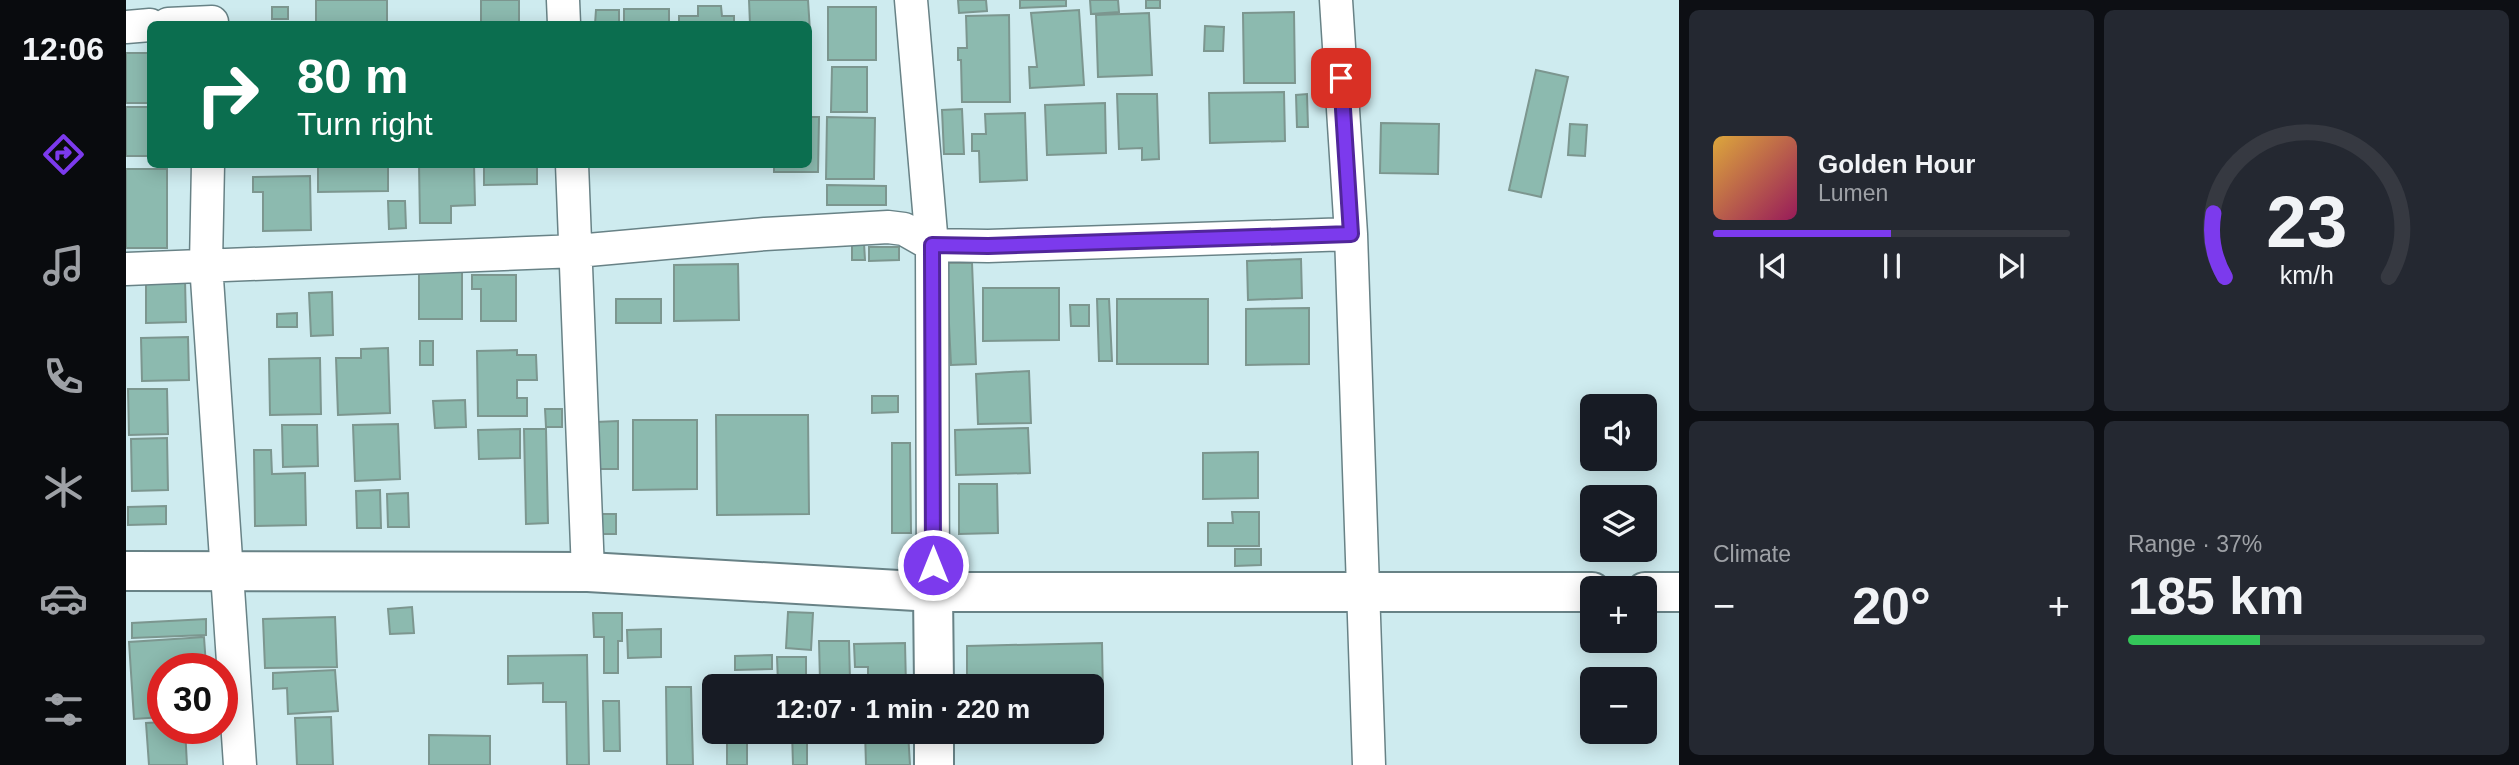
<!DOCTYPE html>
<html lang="en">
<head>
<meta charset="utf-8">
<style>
	:root { --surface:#171b24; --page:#242831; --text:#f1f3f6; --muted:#9ea1a6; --line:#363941; --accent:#7c3aed }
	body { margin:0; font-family:Helvetica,sans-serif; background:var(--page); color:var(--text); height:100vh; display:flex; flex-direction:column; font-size:26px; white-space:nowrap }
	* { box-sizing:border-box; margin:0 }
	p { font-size:23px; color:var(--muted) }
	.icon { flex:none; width:38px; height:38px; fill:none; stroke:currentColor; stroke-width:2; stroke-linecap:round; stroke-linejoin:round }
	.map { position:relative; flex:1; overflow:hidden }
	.details { display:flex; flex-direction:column; gap:10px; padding:10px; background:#0d0f14; width:840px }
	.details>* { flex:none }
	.top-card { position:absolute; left:21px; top:21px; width:665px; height:147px; border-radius:10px; box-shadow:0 4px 18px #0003; background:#0b6e4f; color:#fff; overflow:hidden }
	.tools { position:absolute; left:1454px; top:394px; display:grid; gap:14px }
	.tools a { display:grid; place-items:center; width:77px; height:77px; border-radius:10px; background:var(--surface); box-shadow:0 4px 18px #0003; font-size:35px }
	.speed { position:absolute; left:21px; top:653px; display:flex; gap:14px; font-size:35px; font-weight:700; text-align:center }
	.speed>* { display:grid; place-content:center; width:91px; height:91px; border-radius:50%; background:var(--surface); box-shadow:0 4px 18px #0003; line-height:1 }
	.speed .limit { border:10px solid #d22; background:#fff; color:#111 }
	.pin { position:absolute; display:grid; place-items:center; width:60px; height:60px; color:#fff; margin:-30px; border-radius:14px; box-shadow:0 4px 10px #0006 }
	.me { position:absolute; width:77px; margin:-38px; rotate:0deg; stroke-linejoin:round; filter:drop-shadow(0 0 5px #0008) }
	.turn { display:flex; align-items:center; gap:24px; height:147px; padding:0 35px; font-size:32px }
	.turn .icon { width:91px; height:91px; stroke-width:2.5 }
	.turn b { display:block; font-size:49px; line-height:60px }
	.big { font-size:52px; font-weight:700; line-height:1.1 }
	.details .card { flex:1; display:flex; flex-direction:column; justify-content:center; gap:10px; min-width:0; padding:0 24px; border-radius:10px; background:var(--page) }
	.details .dial { align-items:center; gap:0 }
	.dial svg { height:182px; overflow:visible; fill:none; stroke:var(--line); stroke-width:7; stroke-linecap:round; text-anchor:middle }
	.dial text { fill:var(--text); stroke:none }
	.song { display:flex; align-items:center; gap:21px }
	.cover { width:84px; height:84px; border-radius:10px; background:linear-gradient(135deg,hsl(40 70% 55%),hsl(330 70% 35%)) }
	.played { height:7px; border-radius:4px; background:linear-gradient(90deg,var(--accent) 50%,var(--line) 50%) }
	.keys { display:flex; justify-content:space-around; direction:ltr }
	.heat { display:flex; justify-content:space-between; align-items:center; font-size:38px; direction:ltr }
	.charge { height:10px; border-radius:5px; background:linear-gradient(90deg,#34c759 37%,var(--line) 0) }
	.details .tiles { flex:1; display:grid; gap:10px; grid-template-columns:repeat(2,1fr) }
	.trip { position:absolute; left:576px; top:674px; width:402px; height:70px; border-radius:10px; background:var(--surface); box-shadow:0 4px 18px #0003; font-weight:700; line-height:70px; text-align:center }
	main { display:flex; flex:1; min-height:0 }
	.dock { display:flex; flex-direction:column; width:126px; justify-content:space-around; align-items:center; background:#090b0e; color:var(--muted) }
	.dock .icon { width:49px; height:49px }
	.dock .current { color:var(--accent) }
	.dock b { font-size:32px; color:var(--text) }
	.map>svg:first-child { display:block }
</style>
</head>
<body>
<main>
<nav class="dock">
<b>12:06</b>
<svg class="icon current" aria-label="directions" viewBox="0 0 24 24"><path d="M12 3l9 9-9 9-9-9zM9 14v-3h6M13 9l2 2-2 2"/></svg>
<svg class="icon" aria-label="music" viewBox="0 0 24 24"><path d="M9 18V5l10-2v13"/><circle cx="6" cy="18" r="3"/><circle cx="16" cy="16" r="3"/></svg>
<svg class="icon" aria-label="phone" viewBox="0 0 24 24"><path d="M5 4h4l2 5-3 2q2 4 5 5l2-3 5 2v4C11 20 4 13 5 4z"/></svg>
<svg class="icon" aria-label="climate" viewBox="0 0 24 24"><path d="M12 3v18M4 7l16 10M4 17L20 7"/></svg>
<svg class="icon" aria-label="car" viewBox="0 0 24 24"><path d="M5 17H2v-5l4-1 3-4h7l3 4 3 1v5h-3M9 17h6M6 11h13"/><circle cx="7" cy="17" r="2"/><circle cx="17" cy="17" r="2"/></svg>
<svg class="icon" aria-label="filters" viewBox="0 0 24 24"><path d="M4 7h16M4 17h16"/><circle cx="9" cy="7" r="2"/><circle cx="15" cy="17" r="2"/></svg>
</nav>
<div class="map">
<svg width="1553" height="765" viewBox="0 0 1553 765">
	<rect width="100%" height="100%" fill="#ceebef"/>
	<path fill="#8cbaaf" stroke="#7c968f" stroke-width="2" d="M 190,0 L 261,0 L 261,24 L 190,24 Z
		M 355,0 L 393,0 L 393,24 L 355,24 Z
		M 623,0 L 682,0 L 684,31 L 682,24 L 624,24 Z
		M 832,0 L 860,0 L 861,11 L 833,13 Z
		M 894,0 L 940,0 L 940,6 L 894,8 Z
		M 964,0 L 992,0 L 993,12 L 965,14 Z
		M 1020,0 L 1034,0 L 1034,8 L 1020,8 Z
		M 572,6 L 595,6 L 596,16 L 608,16 L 608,24 L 553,24 L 553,16 L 572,16 Z
		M 146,7 L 162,7 L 162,19 L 146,19 Z
		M 702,7 L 750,7 L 750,60 L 702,60 Z
		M 498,9 L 543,9 L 543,22 L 498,22 Z
		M 470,10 L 493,10 L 493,24 L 469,24 Z
		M 953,10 L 958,85 L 904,88 L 903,67 L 911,67 L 905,13 Z
		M 1168,12 L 1169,83 L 1118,83 L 1117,13 Z
		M 1023,13 L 1026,75 L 972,77 L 970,15 Z
		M 883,15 L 884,102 L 836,102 L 835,60 L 832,60 L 832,48 L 841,48 L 840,16 Z
		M 1079,26 L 1098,27 L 1097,51 L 1078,51 Z
		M 0,53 L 24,53 L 24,103 L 0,103 Z
		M 706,67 L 741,67 L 741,112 L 705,112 Z
		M 1410,70 L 1442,77 L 1415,197 L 1383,190 Z
		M 1158,92 L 1159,141 L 1084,143 L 1083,93 Z
		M 991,94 L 1031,94 L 1033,159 L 1016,160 L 1016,148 L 993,149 Z
		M 1181,94 L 1182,127 L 1171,127 L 1170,95 Z
		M 979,103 L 980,153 L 921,155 L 919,105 Z
		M 0,107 L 24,107 L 24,156 L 0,156 Z
		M 836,109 L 838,154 L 818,154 L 816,110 Z
		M 899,113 L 901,180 L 854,182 L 853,151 L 846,151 L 846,134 L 860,134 L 859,114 Z
		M 682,117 L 693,117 L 692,172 L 648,172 L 648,164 L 682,164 Z
		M 701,117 L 749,118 L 748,179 L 700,179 Z
		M 1255,123 L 1313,124 L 1312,174 L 1254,173 Z
		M 1444,124 L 1461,125 L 1459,156 L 1442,155 Z
		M 192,164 L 262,164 L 262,191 L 192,192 Z
		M 293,164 L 348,164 L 349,205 L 325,206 L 325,223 L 294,223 Z
		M 358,164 L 411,164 L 411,184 L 358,185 Z
		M 0,169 L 41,169 L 41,248 L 0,248 Z
		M 184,176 L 185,230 L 137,231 L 137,192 L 127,192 L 127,177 Z
		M 701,185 L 760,186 L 760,205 L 701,205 Z
		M 262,201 L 279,201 L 280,228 L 263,229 Z
		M 738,243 L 739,260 L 726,260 L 726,244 Z
		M 743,247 L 773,247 L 773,260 L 743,261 Z
		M 1175,259 L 1176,298 L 1122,300 L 1121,261 Z
		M 820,263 L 846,263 L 850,364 L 825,365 Z
		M 612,264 L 613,320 L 548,321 L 548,265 Z
		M 293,270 L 336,271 L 336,319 L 293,319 Z
		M 346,275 L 390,275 L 390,321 L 355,321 L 355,289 L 346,289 Z
		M 59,280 L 60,322 L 20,323 L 20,281 Z
		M 857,288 L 933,288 L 933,340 L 857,341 Z
		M 206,292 L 207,335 L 185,336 L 183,293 Z
		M 490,299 L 535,299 L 535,323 L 490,323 Z
		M 971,299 L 983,299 L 986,361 L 973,361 Z
		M 991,299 L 1082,299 L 1082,364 L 991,364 Z
		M 944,305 L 963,305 L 963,326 L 945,326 Z
		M 1183,308 L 1183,364 L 1120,365 L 1120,309 Z
		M 171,313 L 171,327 L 151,327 L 151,314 Z
		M 62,337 L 63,380 L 16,381 L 15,338 Z
		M 294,341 L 307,341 L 307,365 L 294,365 Z
		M 262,348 L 264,413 L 212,415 L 210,358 L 235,358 L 235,349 Z
		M 391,350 L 391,355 L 410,355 L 411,380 L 391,380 L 391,398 L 401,398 L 401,416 L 352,416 L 351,351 Z
		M 194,358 L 195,414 L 144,415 L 143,359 Z
		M 903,371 L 905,423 L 852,424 L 850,374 Z
		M 2,389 L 41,389 L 42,434 L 3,435 Z
		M 746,396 L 772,396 L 772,412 L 746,413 Z
		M 339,400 L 340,427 L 309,428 L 307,401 Z
		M 419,409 L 436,409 L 436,427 L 420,427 Z
		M 590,415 L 682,415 L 683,514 L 591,515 Z
		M 507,420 L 571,420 L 571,489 L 507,490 Z
		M 492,421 L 492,469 L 470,469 L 470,422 Z
		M 272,424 L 274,479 L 229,481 L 227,425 Z
		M 156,425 L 191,425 L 192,466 L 157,467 Z
		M 902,428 L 904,473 L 830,475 L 829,430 Z
		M 394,429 L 394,458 L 353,459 L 352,430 Z
		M 398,429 L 420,429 L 422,523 L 400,524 Z
		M 41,438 L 42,490 L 6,491 L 5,439 Z
		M 766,443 L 784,443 L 785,533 L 766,533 Z
		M 128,450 L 145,450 L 146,474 L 179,473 L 180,525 L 129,526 Z
		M 1132,452 L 1132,498 L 1077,499 L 1077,453 Z
		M 833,484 L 871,484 L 872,533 L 833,534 Z
		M 254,490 L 255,528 L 231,528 L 230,491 Z
		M 282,493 L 283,527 L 262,527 L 261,494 Z
		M 40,506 L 40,524 L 2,525 L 2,507 Z
		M 1106,512 L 1133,512 L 1133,546 L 1082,546 L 1082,523 L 1107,523 Z
		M 470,514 L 490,514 L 490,534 L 471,534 Z
		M 1109,549 L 1135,549 L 1135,565 L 1109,566 Z
		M 286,607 L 288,633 L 264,634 L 262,609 Z
		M 662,612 L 687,613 L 685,650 L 660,648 Z
		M 467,613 L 496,613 L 496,641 L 492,641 L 492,673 L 478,673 L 478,637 L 468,637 Z
		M 209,617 L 211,667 L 139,668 L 137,619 Z
		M 80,619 L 80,635 L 6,638 L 6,623 Z
		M 535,629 L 535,657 L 502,658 L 501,630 Z
		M 78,637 L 80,666 L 37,668 L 37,717 L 8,719 L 3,642 Z
		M 693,641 L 723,641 L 724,680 L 694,681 Z
		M 779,643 L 780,686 L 742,684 L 742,667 L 729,667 L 728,644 Z
		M 976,643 L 977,695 L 966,695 L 966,686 L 841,686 L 841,646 Z
		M 461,655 L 463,765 L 441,765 L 440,702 L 417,702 L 417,683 L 382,684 L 382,656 Z
		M 646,655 L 646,669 L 609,670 L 609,656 Z
		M 651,657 L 680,657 L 680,686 L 666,686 L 666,682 L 652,683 Z
		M 209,670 L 212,711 L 162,714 L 161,688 L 147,689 L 147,673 Z
		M 540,687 L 565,687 L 567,765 L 541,765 Z
		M 477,701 L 493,701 L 494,751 L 478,751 Z
		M 205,717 L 207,765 L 171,765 L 169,718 Z
		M 37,722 L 37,728 L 59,728 L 61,765 L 23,765 L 20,723 Z
		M 601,732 L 621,732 L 621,765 L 601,765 Z
		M 666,732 L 681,732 L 681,765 L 667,765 Z
		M 739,732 L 782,732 L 784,765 L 740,765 Z
		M 303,735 L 364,736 L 364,765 L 303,765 Z"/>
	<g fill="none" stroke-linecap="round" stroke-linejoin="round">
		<g stroke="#688286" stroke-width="35">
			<path id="minor" d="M 437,0 L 438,24
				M 785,0 L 806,245 L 807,592
				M 1210,0 L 1225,234 L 1243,765
				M 42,24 L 86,22
				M 0,27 L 24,25
				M 82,164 L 80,264 L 114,765
				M 446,164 L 462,572
				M 0,269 L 451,251 L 639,234 L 762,227 L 778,229 L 806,245 L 862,246 L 1225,234"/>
		</g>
		<g stroke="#688286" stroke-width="42">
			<path id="tertiary" d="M 807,592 L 808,686
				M 808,732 L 808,765"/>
		</g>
		<g stroke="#688286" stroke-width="42">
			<path id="secondary" d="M 0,571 L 462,572 L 807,592 L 1466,592
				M 1519,592 L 1553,592"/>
		</g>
		<use href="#minor" stroke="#fff" stroke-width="32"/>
		<use href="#tertiary" stroke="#fff" stroke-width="38"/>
		<use href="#secondary" stroke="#fff" stroke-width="38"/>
	</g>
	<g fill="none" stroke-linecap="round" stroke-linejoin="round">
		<g stroke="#51269a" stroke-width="18">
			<path id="route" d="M 807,565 L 806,245 L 862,246 L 1225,234 L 1215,78"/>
		</g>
		<use href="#route" stroke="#7c3aed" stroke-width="12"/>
	</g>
</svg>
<div class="tools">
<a><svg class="icon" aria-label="sound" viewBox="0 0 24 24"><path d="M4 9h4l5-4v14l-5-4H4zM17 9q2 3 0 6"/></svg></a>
<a><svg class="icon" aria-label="layers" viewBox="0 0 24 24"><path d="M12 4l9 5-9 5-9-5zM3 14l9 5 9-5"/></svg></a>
<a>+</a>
<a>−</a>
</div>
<div class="speed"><div class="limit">30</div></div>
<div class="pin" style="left:1215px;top:78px;background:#d93025"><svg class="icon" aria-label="arrive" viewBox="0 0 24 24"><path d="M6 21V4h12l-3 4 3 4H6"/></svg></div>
<svg class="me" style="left:807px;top:565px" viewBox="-20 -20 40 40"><circle r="17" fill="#7c3aed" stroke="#fff" stroke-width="3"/><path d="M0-11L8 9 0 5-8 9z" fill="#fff"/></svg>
<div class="trip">12:07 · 1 min · 220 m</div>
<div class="top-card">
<div class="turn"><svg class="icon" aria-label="right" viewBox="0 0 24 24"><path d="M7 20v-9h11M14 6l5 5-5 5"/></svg><div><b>80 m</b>Turn right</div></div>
</div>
</div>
<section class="details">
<div class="tiles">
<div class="card">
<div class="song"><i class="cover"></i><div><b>Golden Hour</b><p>Lumen</p></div></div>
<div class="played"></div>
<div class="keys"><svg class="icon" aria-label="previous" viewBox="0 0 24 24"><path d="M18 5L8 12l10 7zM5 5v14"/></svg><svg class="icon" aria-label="pause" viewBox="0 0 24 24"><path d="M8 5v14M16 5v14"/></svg><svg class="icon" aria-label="next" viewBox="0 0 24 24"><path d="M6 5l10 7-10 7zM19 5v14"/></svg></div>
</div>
<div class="card dial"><svg viewBox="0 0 100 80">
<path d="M14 69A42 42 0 1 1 86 69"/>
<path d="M14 69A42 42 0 0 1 9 41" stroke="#7c3aed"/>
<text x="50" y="56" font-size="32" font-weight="700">23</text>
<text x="50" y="72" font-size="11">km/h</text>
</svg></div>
<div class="card"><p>Climate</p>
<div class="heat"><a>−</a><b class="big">20°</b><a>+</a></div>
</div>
<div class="card"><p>Range · 37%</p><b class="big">185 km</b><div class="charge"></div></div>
</div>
</section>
</main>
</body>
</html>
